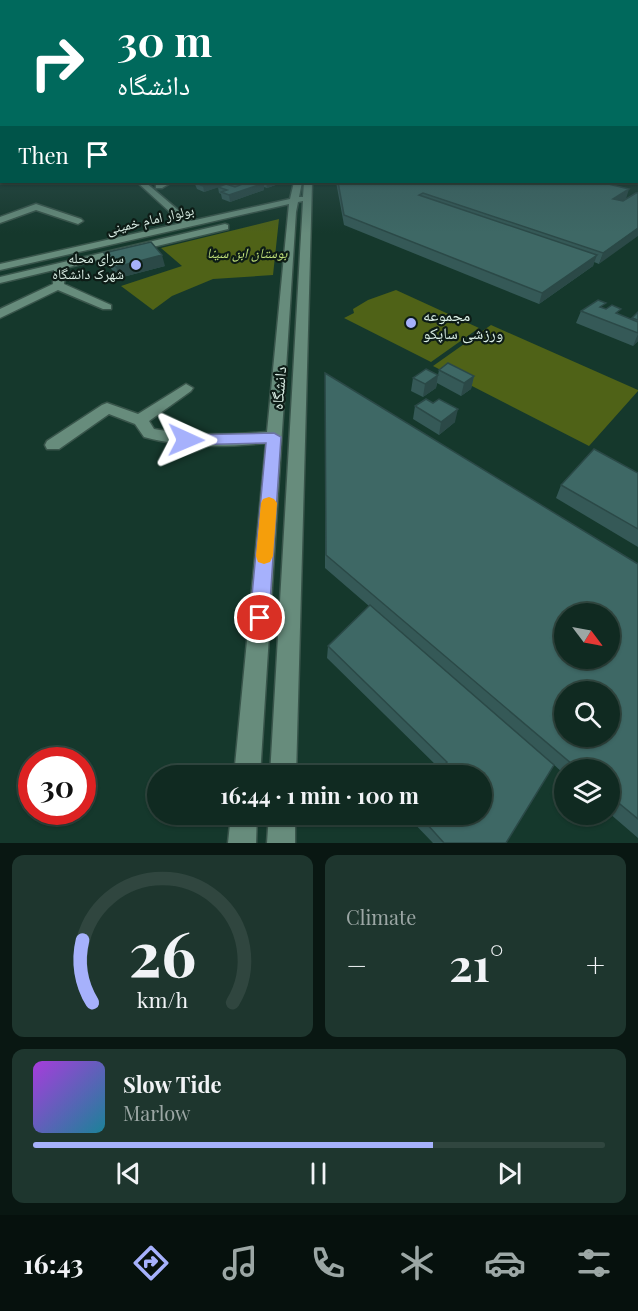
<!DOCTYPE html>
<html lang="en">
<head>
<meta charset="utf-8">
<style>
	:root { --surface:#102a21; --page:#1e362e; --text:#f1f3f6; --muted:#9ca7a5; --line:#30463f; --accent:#a6b1fc }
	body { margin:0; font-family:"Playfair Display","Noto Naskh Arabic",serif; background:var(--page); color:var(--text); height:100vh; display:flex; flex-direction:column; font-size:22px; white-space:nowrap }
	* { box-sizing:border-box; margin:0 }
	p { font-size:20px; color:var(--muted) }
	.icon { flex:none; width:33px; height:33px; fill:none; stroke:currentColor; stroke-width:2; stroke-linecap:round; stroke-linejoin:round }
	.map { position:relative; height:843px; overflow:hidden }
	.panel { display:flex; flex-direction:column; gap:12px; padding:12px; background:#091712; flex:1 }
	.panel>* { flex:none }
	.banner { position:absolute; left:0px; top:0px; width:639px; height:183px; box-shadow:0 2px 4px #0004,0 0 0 2px var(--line); background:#00695c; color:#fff; overflow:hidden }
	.needle { width:39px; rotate:122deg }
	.fabs { position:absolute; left:554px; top:603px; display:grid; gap:12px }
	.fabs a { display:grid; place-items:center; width:66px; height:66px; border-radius:50%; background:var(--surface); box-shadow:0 2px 4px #0004,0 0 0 2px var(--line); font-size:30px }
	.speed { position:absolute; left:18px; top:747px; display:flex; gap:12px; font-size:30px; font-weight:700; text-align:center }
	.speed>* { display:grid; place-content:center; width:78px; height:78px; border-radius:50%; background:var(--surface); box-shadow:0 2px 4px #0004,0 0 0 2px var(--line); line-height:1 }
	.speed .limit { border:9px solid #d22; background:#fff; color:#111 }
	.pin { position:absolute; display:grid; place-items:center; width:51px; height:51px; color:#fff; margin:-26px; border:3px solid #fff; border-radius:50%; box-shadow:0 2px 6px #0007 }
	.me { position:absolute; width:66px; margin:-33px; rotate:91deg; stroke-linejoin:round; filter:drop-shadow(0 0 4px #0008) }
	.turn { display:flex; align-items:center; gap:21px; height:126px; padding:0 18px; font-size:27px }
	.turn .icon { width:78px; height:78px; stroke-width:2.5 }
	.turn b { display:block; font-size:42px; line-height:51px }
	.then { display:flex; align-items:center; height:57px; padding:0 18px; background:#0003; gap:12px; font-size:22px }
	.big { font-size:45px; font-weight:700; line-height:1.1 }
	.panel .tile { flex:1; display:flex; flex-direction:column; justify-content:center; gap:9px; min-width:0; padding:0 21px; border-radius:12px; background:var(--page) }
	.panel .dial { align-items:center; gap:0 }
	.dial svg { height:156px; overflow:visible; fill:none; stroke:var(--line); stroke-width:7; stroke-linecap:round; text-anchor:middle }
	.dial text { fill:var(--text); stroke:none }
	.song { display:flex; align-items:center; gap:18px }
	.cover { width:72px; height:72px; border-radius:9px; background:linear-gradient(135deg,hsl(280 70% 55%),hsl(190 70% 35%)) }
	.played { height:6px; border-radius:3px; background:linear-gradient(90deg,var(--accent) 70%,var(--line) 70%) }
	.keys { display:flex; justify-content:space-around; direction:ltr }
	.heat { display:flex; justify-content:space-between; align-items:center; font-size:33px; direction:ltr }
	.panel .tiles { flex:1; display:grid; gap:12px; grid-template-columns:1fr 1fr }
	.tile:last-child { grid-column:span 2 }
	.trip { position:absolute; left:147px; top:765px; width:345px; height:60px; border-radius:30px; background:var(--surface); box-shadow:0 2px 4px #0004,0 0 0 2px var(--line); font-weight:700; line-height:60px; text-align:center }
	.tab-bar { display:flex; height:96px; justify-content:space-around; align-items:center; background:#06110d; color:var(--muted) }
	.tab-bar .icon { width:42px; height:42px }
	.tab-bar .current { color:var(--accent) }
	.tab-bar b { font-size:27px; color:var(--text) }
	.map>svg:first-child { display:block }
</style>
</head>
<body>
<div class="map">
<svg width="638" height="843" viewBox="0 0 638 843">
	<rect width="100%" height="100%" fill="#15382c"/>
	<path fill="#4f6217" d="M 279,219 L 273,275 L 213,279 L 172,296 L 153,310 L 121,286 L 182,266 L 161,248 Z
		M 396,290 L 479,328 L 431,362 L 344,318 L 354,313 L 353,309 L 368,300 Z
		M 491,325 L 638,390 L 638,391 L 589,446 L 433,366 Z"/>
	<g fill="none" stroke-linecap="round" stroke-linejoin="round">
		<g stroke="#39554b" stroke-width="3">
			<path id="minor" d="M 2,126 L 2,131 L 0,131 L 0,127 Z
				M 137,182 L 145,182 L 191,221 L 290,199 L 294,182 L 302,182 L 299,197 L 303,197 L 304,182 L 312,182 L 296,776 L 270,776 L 303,201 L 298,202 L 296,212 L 260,776 L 234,776 L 266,443 C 224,447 184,448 144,437 L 135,424 L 109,414 L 59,449 L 47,449 L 45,445 L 47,441 L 102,405 L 107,403 L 138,414 L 186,384 L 193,388 L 191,391 L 149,421 L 154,429 C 192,436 228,435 267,432 L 289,204 L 0,270 L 0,264 L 182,223 Z
				M 162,182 L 172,182 L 162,188 L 156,188 L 156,184 Z
				M 36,204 L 81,219 L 83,221 L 78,224 L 36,210 L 0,223 L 0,217 Z
				M 225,224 L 228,225 L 228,229 L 65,268 L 64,284 L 111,305 L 111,309 L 103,309 L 58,290 L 0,318 L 0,309 L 53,284 L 54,270 L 0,283 L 0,277 Z
				M 231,814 L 257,814 L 256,843 L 228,843 Z
				M 269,814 L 295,814 L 295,843 L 267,843 Z"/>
		</g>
		<use href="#minor" fill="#678c7c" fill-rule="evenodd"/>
	</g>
	<path fill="#355957" d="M 194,182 L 284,182 L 267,188 L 264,187 L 264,190 L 230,202 L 222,199 L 221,194 L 219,193 L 218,187 L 204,192 L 197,189 Z
		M 336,182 L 600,182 L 626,199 L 599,264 L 594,262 L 593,266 L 539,304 L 344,225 Z
		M 104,253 L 165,266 L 119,278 L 107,264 Z
		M 604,308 L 631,319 L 638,312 L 638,341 L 633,346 L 576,323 L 581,311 Z
		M 439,370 L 474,376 L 471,389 L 461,396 L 437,383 L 436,388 L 423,397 L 411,391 L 413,378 L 438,375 Z
		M 325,373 L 638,564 L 638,838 L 609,813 L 609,770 L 564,770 L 564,774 L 551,762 L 506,843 L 433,843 L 408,817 L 409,814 L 482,814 L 441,770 L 327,658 L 328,646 L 369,606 L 325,568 Z
		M 415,406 L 455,422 L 439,435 L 413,419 Z
		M 638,473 L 638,547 L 556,498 L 561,485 Z"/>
	<path fill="#2b4947" d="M 215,182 L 235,182 L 204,192 L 203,186 Z
		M 266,182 L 284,182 L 267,188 Z
		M 264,183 L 264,190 L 230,202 L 229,195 Z
		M 629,189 L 626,199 L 610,209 L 613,199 Z
		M 638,228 L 638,236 L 599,264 L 603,253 Z
		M 162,255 L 165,266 L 119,278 L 116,267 Z
		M 597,255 L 593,266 L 539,304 L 542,293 Z
		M 638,334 L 638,341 L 633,346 Z
		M 438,375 L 436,388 L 423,397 L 425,384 Z
		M 474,376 L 471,389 L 461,396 L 464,383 Z
		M 458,409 L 455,422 L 439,435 L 441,422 Z"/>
	<path fill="#3e6865" stroke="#2b4947" stroke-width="1.5" fill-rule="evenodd" d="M 199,182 L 215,182 L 203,186 L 196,183 Z
		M 232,182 L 259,182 L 264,183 L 229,195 L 221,192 L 227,190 L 218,187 L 226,184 L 235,187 L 240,185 Z
		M 338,182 L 600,182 L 629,189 L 613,199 L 623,201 L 636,193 L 638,193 L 638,228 L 603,253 L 423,193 L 419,195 L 597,255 L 542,293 L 344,215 Z
		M 151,242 L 162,255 L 116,267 L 104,253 Z
		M 598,300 L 606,303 L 600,307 L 606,309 L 612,305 L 621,309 L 616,313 L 638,322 L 638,333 L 581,311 Z
		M 638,312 L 638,320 L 632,318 Z
		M 448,363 L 474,376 L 464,383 L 439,370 Z
		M 426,369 L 438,375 L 425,384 L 413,378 Z
		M 325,373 L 638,564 L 638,819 L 609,795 L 609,770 L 579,770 L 326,555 ZM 564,614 L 609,614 L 609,658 L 564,658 ZM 564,692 L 609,692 L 609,736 L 564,736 Z
		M 426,399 L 433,403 L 439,399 L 458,409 L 441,422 L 415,406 Z
		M 594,449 L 638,473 L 638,529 L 561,485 Z
		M 370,605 L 554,765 L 506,843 L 444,843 L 418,814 L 482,814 L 482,776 L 436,776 L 447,762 L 328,646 Z"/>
	<linearGradient id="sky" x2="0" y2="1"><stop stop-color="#0c1f18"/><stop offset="0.49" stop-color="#355356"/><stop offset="1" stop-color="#355356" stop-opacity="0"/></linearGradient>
	<rect width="638" height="233" fill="url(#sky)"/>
	<path fill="#a6b1fc" stroke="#6c73a4" stroke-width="1.5" d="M 274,433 L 281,437 L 269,618 L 266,624 L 260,626 L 253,624 L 250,618 L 266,443 L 186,445 L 179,440 L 186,435 Z"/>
	<path fill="#f59e0b" d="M 269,497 L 274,499 L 277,503 L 273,556 L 270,562 L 264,564 L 258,562 L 256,556 L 261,503 L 263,499 Z"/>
	<g fill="#a6b1fc" stroke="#0d1c16" stroke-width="2">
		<circle cx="136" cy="265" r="6"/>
		<circle cx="411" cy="323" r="6"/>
	</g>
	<g text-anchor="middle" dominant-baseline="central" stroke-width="4.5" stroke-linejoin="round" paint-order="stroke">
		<g font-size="14" fill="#dbefe6" stroke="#0d1c16">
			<text transform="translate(150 219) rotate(-13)">بولوار امام خمینی</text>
		</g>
		<g font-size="14" font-style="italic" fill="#c0e079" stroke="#0d1c16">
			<text x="247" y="252">بوستان ابن سینا</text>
		</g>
		<g font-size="14" fill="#dbefe6" stroke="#0d1c16" text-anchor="end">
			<text x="124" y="257">سرای محله<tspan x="124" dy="16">شهرک دانشگاه</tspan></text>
		</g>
		<g font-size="16" fill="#dbefe6" stroke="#0d1c16" text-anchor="start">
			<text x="423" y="314">مجموعه<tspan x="423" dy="18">ورزشی ساپکو</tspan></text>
		</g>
		<g font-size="16" fill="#dbefe6" stroke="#0d1c16">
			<text transform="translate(278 388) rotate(-85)">دانشگاه</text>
		</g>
	</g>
</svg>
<div class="fabs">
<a><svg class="needle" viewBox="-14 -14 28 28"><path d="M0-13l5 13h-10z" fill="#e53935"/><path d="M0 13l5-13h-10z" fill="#9ca7a5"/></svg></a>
<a><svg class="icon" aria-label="search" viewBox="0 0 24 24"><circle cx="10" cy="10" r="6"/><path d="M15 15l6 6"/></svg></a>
<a><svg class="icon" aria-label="layers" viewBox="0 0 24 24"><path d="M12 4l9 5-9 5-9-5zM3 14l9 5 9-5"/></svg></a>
</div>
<div class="speed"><div class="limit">30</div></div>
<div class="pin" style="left:260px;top:618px;background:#d93025"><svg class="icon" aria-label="arrive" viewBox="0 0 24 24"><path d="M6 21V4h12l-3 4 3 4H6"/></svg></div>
<svg class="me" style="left:186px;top:440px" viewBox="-20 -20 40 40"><path d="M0-17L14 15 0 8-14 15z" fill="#a6b1fc" stroke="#fff" stroke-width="4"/></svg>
<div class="trip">16:44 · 1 min · 100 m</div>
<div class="banner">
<div class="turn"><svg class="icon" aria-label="right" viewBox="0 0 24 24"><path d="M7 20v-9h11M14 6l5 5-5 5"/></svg><div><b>30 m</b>دانشگاه</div></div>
<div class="then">Then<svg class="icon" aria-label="arrive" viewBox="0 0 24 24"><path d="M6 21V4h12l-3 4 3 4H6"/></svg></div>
</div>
</div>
<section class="panel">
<div class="tiles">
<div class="tile dial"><svg viewBox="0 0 100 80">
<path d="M14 69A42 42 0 1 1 86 69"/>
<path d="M14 69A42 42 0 0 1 9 37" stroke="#a6b1fc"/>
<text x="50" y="56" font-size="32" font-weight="700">26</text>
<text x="50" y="72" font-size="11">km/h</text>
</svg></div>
<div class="tile"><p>Climate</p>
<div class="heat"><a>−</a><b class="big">21°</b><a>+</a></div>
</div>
<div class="tile">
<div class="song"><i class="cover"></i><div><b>Slow Tide</b><p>Marlow</p></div></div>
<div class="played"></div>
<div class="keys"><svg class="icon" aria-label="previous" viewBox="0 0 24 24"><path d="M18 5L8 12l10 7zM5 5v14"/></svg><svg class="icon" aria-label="pause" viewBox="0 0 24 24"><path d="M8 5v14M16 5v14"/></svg><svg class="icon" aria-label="next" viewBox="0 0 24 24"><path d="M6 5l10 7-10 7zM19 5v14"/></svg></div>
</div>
</div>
</section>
<nav class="tab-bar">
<b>16:43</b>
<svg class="icon current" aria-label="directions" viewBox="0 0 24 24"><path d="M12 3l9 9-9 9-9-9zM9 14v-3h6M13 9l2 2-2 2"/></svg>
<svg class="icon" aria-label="music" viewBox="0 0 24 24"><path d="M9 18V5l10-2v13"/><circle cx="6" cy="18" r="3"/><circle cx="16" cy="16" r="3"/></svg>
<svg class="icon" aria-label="phone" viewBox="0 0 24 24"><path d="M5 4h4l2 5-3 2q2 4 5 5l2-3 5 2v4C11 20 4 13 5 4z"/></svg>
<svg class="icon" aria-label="climate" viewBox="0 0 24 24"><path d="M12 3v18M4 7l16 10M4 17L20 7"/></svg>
<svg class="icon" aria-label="car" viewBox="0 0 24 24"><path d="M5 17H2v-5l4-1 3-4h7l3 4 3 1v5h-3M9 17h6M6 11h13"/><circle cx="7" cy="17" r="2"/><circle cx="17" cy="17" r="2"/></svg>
<svg class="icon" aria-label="filters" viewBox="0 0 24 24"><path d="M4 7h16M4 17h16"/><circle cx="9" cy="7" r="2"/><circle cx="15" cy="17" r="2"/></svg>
</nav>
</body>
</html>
